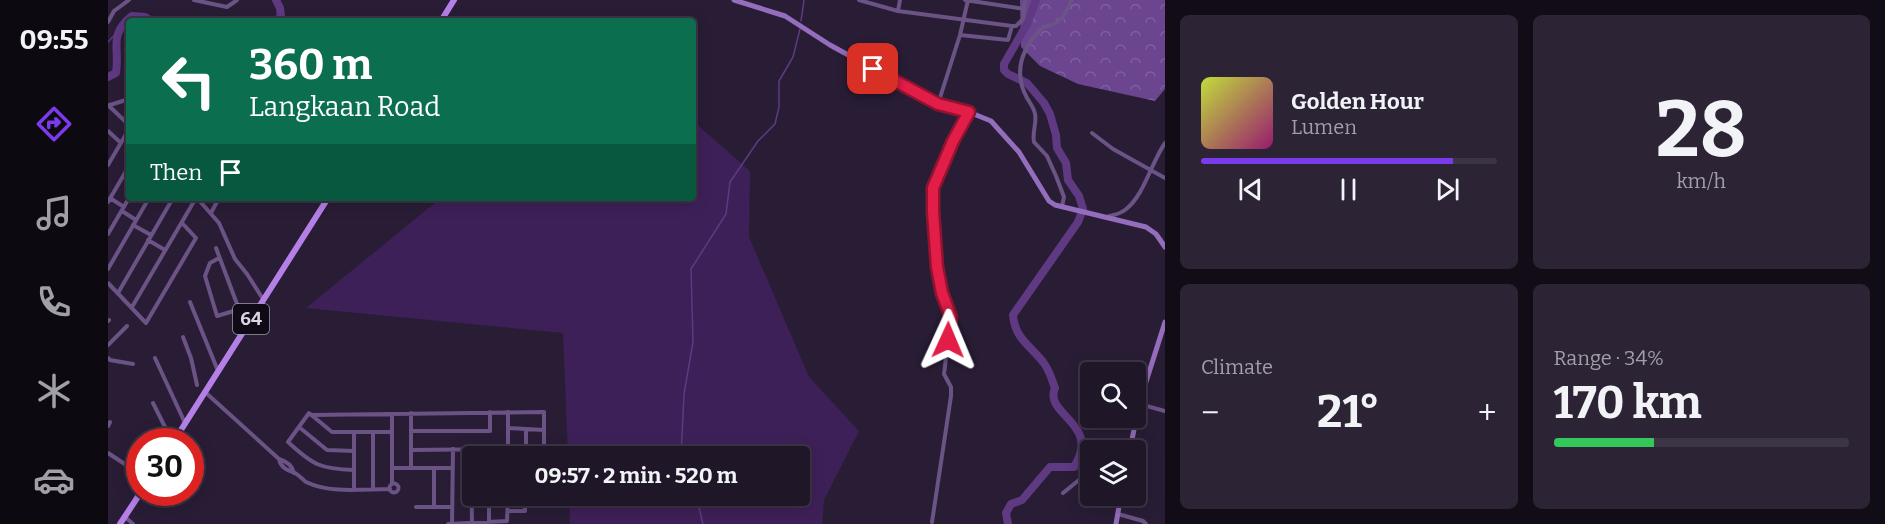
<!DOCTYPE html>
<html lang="en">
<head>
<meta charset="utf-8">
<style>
	:root { --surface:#1f1628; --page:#2c2334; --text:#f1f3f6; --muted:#a19fa8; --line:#3c3545; --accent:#7c3aed }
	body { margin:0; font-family:Bitter,serif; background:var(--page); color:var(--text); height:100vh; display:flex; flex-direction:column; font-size:22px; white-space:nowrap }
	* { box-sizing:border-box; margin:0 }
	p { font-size:20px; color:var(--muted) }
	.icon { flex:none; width:33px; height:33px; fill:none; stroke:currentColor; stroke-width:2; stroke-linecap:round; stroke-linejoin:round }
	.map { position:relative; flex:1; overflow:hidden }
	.drawer { display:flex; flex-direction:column; gap:15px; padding:15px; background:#110c16; width:720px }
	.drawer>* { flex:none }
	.banner { position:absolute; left:18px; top:18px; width:570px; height:183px; border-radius:6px; box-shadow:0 3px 15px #0003,0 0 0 2px var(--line); background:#0b6e4f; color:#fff; overflow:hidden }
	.fabs { position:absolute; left:972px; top:362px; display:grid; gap:12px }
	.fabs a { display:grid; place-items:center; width:66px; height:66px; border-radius:6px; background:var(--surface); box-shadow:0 3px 15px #0003,0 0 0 2px var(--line); font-size:30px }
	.speed { position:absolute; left:18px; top:428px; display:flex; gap:12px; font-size:30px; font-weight:700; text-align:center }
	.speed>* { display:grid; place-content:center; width:78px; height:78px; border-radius:50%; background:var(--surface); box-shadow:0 3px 15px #0003,0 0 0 2px var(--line); line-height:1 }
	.speed .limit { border:9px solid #d22; background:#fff; color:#111 }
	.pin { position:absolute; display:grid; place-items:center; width:51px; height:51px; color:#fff; margin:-26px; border-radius:12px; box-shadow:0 3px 9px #0006 }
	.me { position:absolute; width:66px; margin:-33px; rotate:1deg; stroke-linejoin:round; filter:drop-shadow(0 0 4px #0008) }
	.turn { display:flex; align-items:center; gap:21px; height:126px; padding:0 24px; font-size:27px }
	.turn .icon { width:78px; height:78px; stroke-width:2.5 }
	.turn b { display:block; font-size:42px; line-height:51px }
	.then { display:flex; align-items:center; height:57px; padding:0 24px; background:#0003; gap:12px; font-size:22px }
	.big { font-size:45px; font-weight:700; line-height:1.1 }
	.drawer .widget { flex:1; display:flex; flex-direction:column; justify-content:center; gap:9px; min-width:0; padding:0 21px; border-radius:9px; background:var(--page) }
	.drawer .dial { align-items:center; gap:0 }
	.dial b { font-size:78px; line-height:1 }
	.song { display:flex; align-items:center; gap:18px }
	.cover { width:72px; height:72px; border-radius:9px; background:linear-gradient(135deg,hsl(70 70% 55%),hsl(320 70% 35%)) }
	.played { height:6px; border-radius:3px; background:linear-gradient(90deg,var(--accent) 85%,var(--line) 85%) }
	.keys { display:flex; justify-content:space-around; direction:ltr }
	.heat { display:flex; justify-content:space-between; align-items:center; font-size:33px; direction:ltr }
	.charge { height:9px; border-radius:4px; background:linear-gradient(90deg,#34c759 34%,var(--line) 0) }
	.drawer .tiles { flex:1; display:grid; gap:15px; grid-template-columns:repeat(2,1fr) }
	.trip { position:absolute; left:354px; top:446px; width:348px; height:60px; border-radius:6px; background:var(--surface); box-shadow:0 3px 15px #0003,0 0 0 2px var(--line); font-weight:700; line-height:60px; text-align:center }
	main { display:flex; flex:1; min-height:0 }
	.tabs { display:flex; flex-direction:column; width:108px; justify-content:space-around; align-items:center; background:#0c0910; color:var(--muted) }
	.tabs .icon { width:42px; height:42px }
	.tabs .on { color:var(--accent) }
	.tabs b { font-size:27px; color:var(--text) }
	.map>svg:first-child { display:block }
</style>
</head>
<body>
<main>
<nav class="tabs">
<b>09:55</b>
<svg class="icon on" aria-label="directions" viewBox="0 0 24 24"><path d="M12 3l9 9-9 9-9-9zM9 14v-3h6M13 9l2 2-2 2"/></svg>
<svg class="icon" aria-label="music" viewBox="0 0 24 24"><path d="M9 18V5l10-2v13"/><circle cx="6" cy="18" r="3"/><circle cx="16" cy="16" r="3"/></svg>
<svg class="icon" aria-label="phone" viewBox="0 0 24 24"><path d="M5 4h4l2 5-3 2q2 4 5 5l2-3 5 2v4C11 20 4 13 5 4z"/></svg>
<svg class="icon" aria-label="climate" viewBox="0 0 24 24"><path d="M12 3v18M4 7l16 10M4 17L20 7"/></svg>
<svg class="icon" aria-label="car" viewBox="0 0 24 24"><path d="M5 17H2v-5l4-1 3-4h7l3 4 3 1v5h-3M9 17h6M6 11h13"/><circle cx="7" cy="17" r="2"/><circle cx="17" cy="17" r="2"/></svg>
</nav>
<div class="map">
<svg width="1057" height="524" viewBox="0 0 1057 524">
	<defs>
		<pattern id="forest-crowns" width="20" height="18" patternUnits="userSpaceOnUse" patternTransform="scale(1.5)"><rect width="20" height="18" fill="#6b458f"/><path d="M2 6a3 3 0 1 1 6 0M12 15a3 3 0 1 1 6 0" fill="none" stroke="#805f9f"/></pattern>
	</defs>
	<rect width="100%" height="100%" fill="#291d36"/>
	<path fill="#3e2058" d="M 585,121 L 642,171 L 641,237 L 701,377 L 751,431 L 716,500 L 714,524 L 462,524 L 461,495 L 692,495 L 692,456 L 460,456 L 455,333 L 198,308 L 333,198 L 585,198 Z"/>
	<path fill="url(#forest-crowns)" d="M 912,0 L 1057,0 L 1057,89 L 1047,101 L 970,84 L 932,66 L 913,47 Z"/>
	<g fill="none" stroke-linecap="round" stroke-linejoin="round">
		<path stroke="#5f3982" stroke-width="1.5" d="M 693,21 L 696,0
			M 0,42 L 11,30
			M 573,456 L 576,394 L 585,342 L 583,269 L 618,214 L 622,182 L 650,141 L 667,124 L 671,107 L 671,81 L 685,57 L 692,29
			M 588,495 L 595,524"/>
		<path stroke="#5f3982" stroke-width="8" d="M 168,0 L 172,8 L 173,16 L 168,21
			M 150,21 L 161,21
			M 0,77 L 8,73 C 12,47 0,35 24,16 L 37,17 L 44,21
			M 900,524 L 898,513 L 903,504 L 914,500 L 942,467 L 966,467 C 994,423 935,415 947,388 C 944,380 941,369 935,362 C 922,345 907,339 905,315 L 970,222 L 975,209 L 971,196 L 960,180 L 958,163 L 949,148 L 948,135 L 942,114 L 936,103 L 919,83 L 900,74 L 896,70 L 896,64 L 919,24 L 928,0"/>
		<path stroke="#6b5385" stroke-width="4" d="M 86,0 L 119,7 L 129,0
			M 751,0 L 790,11 L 904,26 L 908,26 L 915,19 L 917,0
			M 857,0 L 917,9
			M 790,11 L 792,0
			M 0,22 L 6,11 L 21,0
			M 852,35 L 900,40 L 904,26
			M 830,104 L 852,35 L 860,0
			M 0,105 L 21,125
			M 2,105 L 21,99
			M 0,131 L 13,143
			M 984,133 L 1005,149 L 1057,178
			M 0,165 L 21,129
			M 2,198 L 16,207
			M 89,198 L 111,223 L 127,259 L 139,274 L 155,299
			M 0,202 L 21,166
			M 954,206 L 956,197 L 948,176 L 939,156 L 926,142 C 924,132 929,123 927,114 C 926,108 922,103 919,98 C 905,72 913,50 932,30 C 935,26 939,26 944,25 C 955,21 959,9 964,0
			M 14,211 L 28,220
			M 103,213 L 111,198
			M 999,217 C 1005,215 1012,214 1017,210 C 1036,196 1043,163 1057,143
			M 25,225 L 43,235
			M 0,234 L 21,198
			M 40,240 L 57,250
			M 108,248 L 129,304 L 129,315 L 138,328
			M 111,258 L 102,263 L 97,276 L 109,316 L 129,310
			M 0,269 L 41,198
			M 0,283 L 38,323 L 88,238 L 74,223
			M 10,293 L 65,198
			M 82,302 L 110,371
			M 24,307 L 88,198
			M 0,321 L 1,320
			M 75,337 L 83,358 L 89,385
			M 0,345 L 19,326
			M 0,358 L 2,360 L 25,364
			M 47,358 L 77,423
			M 97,392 L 171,459 C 178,461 184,465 186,473
			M 45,403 L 64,441
			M 1028,403 L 1057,411
			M 400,412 L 400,456
			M 303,413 L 303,468
			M 284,414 L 284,484
			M 203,415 L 436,412 L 436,456
			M 0,426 L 2,422
			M 191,427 L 219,450 L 246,451
			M 400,428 L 436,430
			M 303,431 L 382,431 L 382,412
			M 363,449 L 364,523
			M 303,450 L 400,449
			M 0,453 L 32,474
			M 382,456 L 382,449
			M 418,456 L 418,429
			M 171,459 C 173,468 179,470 187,473 C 191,475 194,479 198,482 C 223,494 255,489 282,489
			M 284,468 L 345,468
			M 246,470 C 212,469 205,465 180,442 L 201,413 L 224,432 L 284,432
			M281.5 488a4.5 4.5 0 1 1 9 0a4.5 4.5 0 1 1-9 0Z
			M 246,489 L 246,432
			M 265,489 L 265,432
			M 955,493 L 982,471
			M 308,507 L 344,507
			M 326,507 L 326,468
			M 400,511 L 417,511 L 417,495
			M 1010,514 L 1035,521 L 1038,524
			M 17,517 L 25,524
			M 381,522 L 381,495
			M 824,522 L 843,396 L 843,387 L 836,374 L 843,317 L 834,293 L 829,267 L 824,198 L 825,188 L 861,112
			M 340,524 L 399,521 L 400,495
			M 344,524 L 345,449"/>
		<path stroke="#946dbc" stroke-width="5" d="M 626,0 L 677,16 L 722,45 L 830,104 L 861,112 L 883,121 L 911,152 L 941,201 L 947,205 L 1038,227 L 1048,234 L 1057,247
			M 1022,450 L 1031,404 L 1057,322
			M 1008,524 L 1013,495"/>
		<path stroke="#b480e7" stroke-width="6" d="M 333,21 L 346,0
			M 66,441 L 220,198
			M 12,524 L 33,492"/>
	</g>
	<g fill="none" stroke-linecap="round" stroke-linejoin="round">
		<g stroke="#92132f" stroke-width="15">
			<path id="route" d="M 765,69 L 830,104 L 861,112 L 845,141 L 825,188 L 825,212 L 829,267 L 834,293 L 843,317 L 840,340"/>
		</g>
		<use href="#route" stroke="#e11d48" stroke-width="10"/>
	</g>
	<g text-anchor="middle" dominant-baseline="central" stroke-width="6" stroke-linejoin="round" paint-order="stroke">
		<rect fill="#0f0a15" stroke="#9e97a7" stroke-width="1.5" x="125" y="304" width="36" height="30" rx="4.5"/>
		<g font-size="18" font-weight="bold" fill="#dcd4e5">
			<text x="143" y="319">64</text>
		</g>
	</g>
</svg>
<div class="fabs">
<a><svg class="icon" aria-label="search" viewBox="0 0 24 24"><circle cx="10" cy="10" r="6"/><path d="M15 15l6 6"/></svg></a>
<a><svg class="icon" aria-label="layers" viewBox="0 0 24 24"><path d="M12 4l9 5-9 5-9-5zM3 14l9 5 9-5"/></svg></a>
</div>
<div class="speed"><div class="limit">30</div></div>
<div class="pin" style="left:765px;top:69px;background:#d93025"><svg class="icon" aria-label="arrive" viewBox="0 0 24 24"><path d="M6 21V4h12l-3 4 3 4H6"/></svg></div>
<svg class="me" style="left:840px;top:340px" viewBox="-20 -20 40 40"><path d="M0-17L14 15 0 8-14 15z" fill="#e11d48" stroke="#fff" stroke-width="4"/></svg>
<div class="trip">09:57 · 2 min · 520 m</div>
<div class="banner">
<div class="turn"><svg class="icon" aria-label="left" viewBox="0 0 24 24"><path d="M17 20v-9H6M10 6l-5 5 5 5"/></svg><div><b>360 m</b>Langkaan Road</div></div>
<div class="then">Then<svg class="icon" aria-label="arrive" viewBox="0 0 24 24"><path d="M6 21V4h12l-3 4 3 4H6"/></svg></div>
</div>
</div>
<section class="drawer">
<div class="tiles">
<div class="widget">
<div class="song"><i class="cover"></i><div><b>Golden Hour</b><p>Lumen</p></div></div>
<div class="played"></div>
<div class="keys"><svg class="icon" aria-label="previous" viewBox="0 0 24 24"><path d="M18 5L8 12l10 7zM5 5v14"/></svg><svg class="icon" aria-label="pause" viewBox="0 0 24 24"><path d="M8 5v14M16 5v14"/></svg><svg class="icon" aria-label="next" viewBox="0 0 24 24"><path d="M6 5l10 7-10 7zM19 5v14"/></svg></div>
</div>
<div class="widget dial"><b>28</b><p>km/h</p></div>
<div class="widget"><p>Climate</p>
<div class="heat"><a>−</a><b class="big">21°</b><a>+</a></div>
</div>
<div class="widget"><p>Range · 34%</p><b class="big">170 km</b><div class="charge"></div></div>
</div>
</section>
</main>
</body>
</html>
